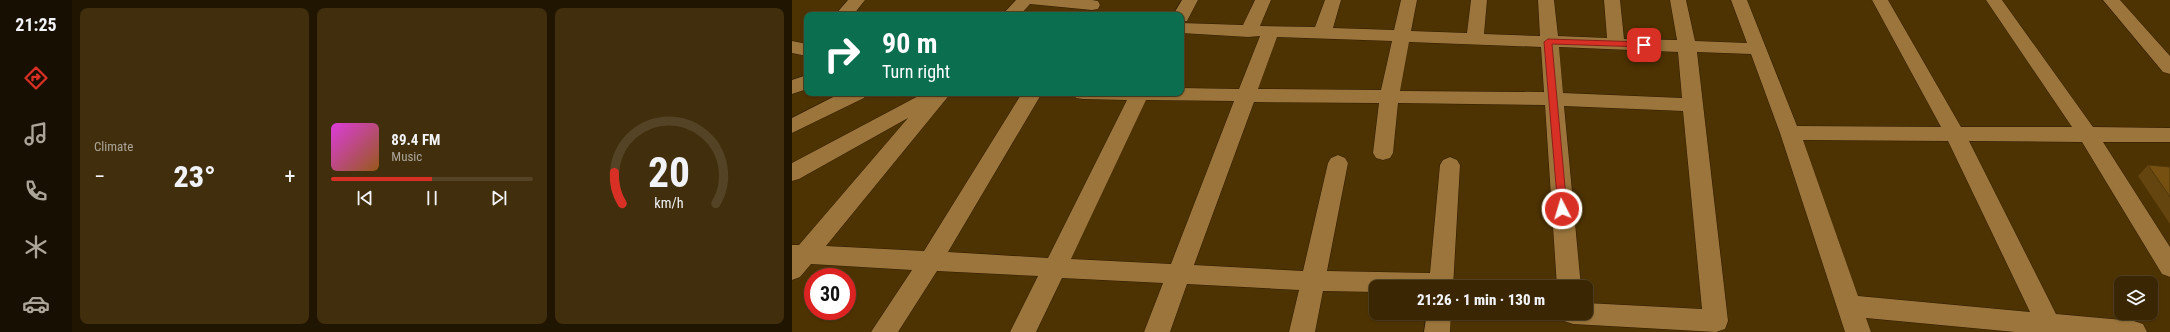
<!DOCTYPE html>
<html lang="en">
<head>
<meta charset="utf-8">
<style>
	:root { --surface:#3a2602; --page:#412e0c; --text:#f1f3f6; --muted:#aba599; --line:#544324; --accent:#d93025 }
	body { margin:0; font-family:"Roboto Condensed",sans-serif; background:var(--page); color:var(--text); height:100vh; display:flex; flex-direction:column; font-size:15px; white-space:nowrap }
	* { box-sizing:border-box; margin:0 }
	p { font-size:13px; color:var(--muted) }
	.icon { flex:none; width:22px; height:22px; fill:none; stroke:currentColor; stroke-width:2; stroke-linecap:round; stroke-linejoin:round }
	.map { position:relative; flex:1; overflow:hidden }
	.panel { display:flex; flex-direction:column; gap:8px; padding:8px; background:#201501; width:720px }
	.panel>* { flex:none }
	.hud { position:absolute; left:12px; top:12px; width:380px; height:84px; border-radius:8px; box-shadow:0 1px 3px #0004,0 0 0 1px var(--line); background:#0b6e4f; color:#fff; overflow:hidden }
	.controls { position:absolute; left:1322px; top:276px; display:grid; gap:8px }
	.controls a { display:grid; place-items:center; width:44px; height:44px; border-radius:8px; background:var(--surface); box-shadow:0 1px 3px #0004,0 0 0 1px var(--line); font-size:20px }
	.speed { position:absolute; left:12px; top:268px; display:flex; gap:8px; font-size:20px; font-weight:700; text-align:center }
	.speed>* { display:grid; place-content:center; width:52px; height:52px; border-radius:50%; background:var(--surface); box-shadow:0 1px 3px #0004,0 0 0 1px var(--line); line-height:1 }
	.speed .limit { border:6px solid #d22; background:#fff; color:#111 }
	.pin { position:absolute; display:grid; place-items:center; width:34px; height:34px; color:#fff; margin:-17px; border-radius:8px; box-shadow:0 2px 6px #0006 }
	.me { position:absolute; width:44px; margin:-22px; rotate:355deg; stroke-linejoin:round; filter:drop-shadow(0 0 3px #0008) }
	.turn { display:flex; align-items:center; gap:14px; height:84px; padding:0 12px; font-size:18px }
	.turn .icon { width:52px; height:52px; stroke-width:2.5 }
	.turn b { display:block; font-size:28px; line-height:34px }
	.big { font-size:30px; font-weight:800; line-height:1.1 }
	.panel .widget { flex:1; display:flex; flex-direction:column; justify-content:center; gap:6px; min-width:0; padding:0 14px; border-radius:8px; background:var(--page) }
	.panel .dial { align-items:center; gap:0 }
	.dial svg { height:104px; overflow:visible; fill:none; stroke:var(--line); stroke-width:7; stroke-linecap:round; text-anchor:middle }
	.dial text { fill:var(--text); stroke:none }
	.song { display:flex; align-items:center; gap:12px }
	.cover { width:48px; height:48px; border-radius:6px; background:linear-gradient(135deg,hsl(300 70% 55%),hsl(30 70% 35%)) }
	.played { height:4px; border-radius:2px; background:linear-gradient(90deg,var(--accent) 50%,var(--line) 50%) }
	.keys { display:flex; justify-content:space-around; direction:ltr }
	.heat { display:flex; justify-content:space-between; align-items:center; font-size:22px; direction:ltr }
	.panel .tiles { flex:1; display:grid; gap:8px; grid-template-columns:repeat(3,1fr) }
	.trip { position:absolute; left:577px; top:280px; width:224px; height:40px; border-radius:8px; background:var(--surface); box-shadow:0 1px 3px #0004,0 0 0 1px var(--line); font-weight:800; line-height:40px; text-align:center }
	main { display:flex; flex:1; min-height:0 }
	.menu { display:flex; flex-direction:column; width:72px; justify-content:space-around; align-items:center; background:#170f01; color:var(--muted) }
	.menu .icon { width:28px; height:28px }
	.menu .selected { color:var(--accent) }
	.menu b { font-size:18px; color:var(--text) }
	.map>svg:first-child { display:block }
</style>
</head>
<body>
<main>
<nav class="menu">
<b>21:25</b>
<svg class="icon selected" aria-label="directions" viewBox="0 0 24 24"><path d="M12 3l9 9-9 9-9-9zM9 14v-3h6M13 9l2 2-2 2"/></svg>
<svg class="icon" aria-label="music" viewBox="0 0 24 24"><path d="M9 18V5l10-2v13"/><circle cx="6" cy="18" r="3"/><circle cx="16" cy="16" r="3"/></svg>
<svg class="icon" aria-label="phone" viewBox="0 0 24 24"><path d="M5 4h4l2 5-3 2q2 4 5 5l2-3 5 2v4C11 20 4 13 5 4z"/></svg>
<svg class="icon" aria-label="climate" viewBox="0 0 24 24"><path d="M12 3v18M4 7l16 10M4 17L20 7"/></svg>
<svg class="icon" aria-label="car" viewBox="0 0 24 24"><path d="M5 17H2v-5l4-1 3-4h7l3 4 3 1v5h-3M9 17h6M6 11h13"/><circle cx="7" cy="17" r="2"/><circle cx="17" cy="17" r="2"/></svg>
</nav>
<section class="panel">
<div class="tiles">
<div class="widget"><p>Climate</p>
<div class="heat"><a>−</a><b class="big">23°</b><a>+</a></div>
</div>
<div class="widget">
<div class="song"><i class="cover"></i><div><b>89.4 FM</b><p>Music</p></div></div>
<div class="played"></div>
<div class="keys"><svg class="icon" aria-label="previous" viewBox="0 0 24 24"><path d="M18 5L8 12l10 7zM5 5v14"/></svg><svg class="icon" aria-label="pause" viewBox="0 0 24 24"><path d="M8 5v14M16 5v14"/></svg><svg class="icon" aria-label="next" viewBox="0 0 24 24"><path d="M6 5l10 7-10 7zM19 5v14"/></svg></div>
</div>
<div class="widget dial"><svg viewBox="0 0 100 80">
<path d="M14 69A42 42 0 1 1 86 69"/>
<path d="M14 69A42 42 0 0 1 8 45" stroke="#d93025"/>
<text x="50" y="56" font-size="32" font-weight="700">20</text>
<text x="50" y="72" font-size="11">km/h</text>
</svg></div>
</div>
</section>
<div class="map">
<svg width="1378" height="332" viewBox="0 0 1378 332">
	<rect width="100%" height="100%" fill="#4e3302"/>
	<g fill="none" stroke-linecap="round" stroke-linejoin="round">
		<g stroke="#2f1c00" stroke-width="1">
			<path id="minor" d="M 56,0 L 73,0 L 61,15 L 43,15 Z
				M 224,0 L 300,0 L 306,1 L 308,5 L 306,9 L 300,10 L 238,4 L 228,15 L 210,15 Z
				M 390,0 L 406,0 L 395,21 L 389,22 L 389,15 L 381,15 Z
				M 463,0 L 479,0 L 468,26 L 523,27 L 533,0 L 549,0 L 541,28 L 602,30 L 609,0 L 625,0 L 619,31 L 675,33 L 679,0 L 695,0 L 692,34 L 748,36 L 746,0 L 762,0 L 766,36 L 815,38 L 812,0 L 828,0 L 832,39 L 885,40 L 878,0 L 894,0 L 903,41 L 955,43 L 939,0 L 955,0 L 1005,126 L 1149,127 L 1080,0 L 1096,0 L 1169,127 L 1280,127 L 1194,0 L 1210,0 L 1301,127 L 1378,128 L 1378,142 L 1311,142 L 1378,247 L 1378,277 L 1370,274 L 1290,142 L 1177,141 L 1264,314 L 1342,321 L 1351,324 L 1355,332 L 1223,332 L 1074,318 L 1079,332 L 1053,332 L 988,133 L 959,54 L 905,52 L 936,321 L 933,329 L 924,332 L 781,324 L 772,321 L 769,313 L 794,313 L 794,303 L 910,309 L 891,111 L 772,106 L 789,287 L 765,287 L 753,105 L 606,103 L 601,153 L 598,158 L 591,160 L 584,158 L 581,153 L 587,103 L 462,102 L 402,265 L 511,271 L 536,163 L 539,158 L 546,155 L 553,158 L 556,163 L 535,271 L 638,273 L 648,165 L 651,160 L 658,157 L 665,160 L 668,165 L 661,287 L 584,287 L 584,292 L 531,291 L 523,332 L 497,332 L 507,290 L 395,284 L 378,332 L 352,332 L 371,283 L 270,278 L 244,332 L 218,332 L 246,276 L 145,271 L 106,332 L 79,332 L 120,270 L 19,264 L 8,277 L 0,280 L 0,245 L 7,245 L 116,118 L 7,179 L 0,181 L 0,163 L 132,93 L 159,93 L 34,246 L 132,251 L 230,93 L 250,93 L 156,252 L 256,258 L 335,100 L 291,99 L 284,98 L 281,93 L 389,93 L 389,88 L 447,89 L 468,36 L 456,37 L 389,33 L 389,23 L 451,25 ZM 485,37 L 600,41 L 589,90 L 466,89 ZM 617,42 L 749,47 L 752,92 L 608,91 ZM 767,47 L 886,52 L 890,98 L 771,93 ZM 354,100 L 442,101 L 379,264 L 279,259 ZM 1011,140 L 1156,141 L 1238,312 L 1066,296 Z
				M 1311,0 L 1328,0 L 1378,56 L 1378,74 L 1371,72 Z
				M 0,41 L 15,44 L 15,56 L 0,53 Z
				M 15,75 L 15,89 L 0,94 L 0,80 Z
				M 49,93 L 75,93 L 72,98 L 0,133 L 0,118 Z
				M 635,313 L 659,313 L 658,332 L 632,332 Z"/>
		</g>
		<use href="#minor" fill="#9b753b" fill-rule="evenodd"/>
	</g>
	<path fill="#65450f" d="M 1356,165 L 1378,167 L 1378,224 L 1346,176 Z"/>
	<path fill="#755011" stroke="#52380c" d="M 1356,165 L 1378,167 L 1378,197 Z"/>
	<path fill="#d93025" stroke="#8d1f18" d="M 756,39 L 852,42 L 856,45 L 852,47 L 760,44 L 775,209 L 770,212 L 766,209 L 752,42 Z"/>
</svg>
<div class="controls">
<a><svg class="icon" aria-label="layers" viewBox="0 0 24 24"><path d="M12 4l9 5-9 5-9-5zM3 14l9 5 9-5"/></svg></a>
</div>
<div class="speed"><div class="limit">30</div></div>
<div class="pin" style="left:852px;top:45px;background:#d93025"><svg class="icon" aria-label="arrive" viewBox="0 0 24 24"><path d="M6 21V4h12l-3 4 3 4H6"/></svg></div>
<svg class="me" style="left:770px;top:209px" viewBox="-20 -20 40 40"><circle r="17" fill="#d93025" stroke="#fff" stroke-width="3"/><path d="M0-11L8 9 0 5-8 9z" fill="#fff"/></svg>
<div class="trip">21:26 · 1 min · 130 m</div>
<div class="hud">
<div class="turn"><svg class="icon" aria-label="right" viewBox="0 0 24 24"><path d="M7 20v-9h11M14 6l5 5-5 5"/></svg><div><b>90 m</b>Turn right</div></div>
</div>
</div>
</main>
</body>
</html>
